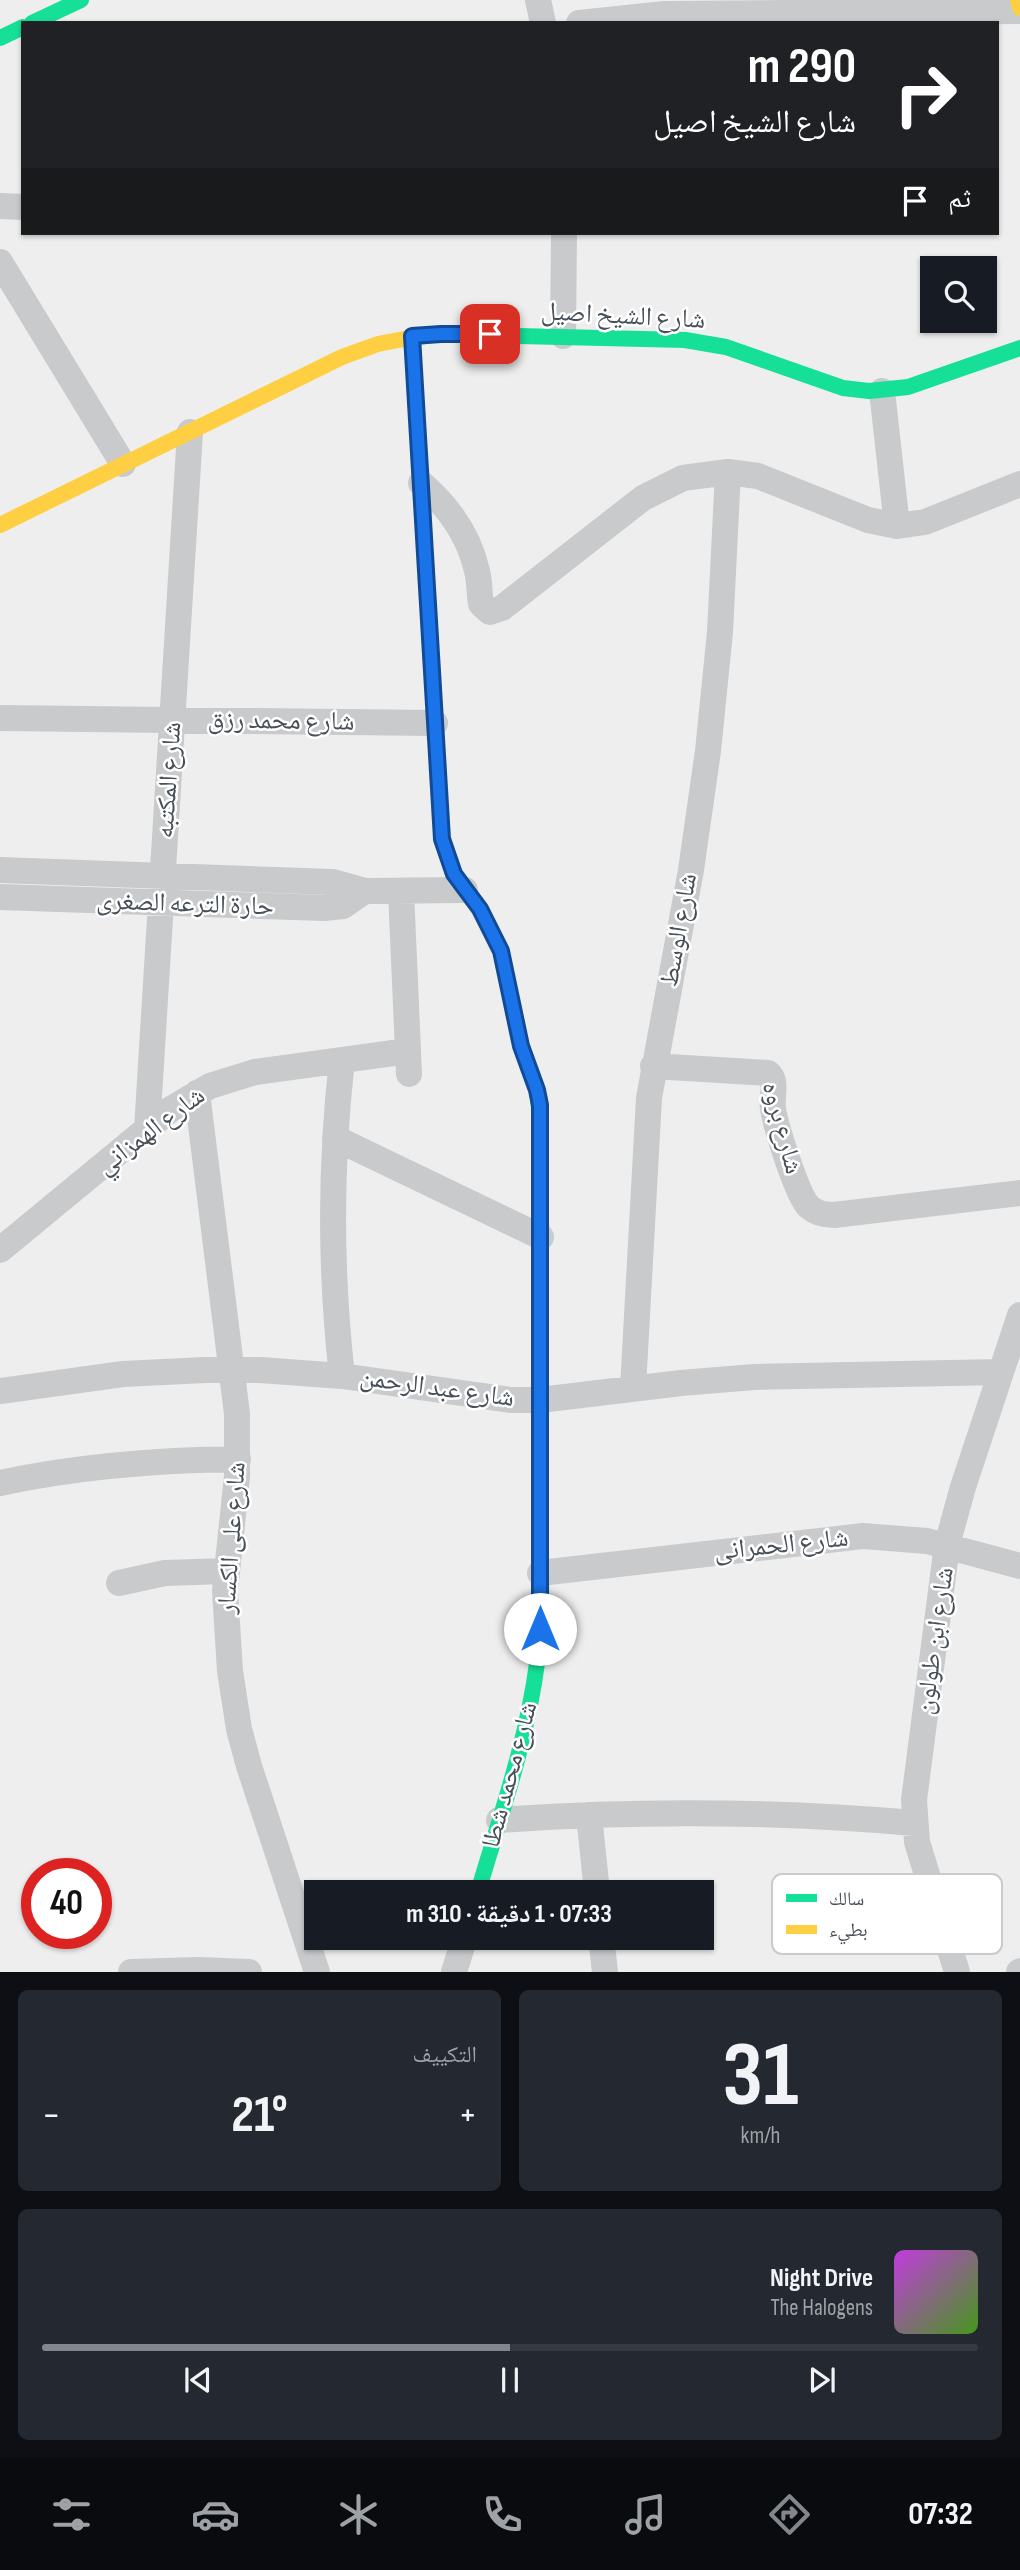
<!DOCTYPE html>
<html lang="ar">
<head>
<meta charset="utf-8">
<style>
	:root { --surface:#171b24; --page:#242831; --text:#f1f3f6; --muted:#9ea1a6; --line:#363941; --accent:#81878d }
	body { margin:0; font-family:"Sofia Sans Condensed","Noto Naskh Arabic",sans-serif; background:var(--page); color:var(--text); direction:rtl; height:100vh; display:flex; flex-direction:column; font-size:26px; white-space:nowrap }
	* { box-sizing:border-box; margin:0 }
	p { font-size:23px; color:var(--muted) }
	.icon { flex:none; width:38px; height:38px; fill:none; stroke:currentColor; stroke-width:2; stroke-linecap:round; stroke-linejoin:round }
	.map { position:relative; height:1972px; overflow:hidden; direction:ltr }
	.panel { display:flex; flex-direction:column; gap:18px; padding:18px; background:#0d0f14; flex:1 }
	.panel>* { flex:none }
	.banner { position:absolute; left:21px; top:21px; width:978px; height:214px; border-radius:0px; box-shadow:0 2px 5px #0004; direction:rtl; background:#202124; color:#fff; overflow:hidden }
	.fabs { position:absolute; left:920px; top:256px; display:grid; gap:14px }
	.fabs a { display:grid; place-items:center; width:77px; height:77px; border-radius:0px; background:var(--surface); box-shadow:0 2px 5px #0004; font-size:35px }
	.speed { position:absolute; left:21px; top:1858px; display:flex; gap:14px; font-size:35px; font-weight:700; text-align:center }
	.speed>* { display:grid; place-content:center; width:91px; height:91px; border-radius:50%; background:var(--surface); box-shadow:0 2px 5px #0004; line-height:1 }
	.speed .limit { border:10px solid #d22; background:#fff; color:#111 }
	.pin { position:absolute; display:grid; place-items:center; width:60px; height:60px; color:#fff; margin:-30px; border-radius:14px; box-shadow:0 4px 10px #0006 }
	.me { position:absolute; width:77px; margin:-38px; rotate:0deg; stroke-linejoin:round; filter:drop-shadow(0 0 5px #0008) }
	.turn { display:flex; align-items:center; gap:24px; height:147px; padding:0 28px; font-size:32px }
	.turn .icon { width:91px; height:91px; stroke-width:2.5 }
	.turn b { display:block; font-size:49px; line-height:60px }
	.then { display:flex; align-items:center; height:66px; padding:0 28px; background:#0003; gap:14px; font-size:26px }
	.big { font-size:52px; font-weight:700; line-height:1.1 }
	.panel .tile { flex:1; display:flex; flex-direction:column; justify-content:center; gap:10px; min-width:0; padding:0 24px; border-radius:10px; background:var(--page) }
	.panel .dial { align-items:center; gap:0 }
	.dial b { font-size:91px; line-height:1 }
	.song { display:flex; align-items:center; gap:21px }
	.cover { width:84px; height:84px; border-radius:10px; background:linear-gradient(135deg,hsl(290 70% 55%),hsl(100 70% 35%)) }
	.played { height:7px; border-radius:4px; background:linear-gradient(90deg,var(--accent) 50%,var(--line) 50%) }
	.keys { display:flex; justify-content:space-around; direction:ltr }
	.heat { display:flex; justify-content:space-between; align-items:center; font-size:38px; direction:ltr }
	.panel .tiles { flex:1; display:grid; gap:18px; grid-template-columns:1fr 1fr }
	.tile:last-child { grid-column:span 2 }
	.trip { position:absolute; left:304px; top:1880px; width:410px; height:70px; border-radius:0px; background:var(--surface); box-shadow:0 2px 5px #0004; font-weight:700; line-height:70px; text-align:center; direction:rtl }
	.dock { display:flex; height:112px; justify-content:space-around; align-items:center; background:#090b0e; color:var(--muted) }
	.dock .icon { width:49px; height:49px }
	.dock .selected { color:var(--accent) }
	.dock b { font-size:32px; color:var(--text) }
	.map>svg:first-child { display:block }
</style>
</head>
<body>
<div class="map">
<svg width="1020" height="1972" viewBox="0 0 1020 1972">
	<rect width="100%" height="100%" fill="#eee"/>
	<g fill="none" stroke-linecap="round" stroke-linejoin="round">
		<path stroke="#c8cacc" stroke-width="26" d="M 538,0 L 543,23
			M 579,23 L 665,14 L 1020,11
			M 0,206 L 23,207
			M 0,262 L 123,464
			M 563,336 L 564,233
			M 882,391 L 897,526
			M 421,483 C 449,507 469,535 477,571 C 480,582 479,593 481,604 L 490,612 L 502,608 L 643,498 L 683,478 L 728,472 L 758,476 L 868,520 L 897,526 L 925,522 L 1020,484
			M 0,718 L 435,723
			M 0,870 L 333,882 L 365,891 L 465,890
			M 401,891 L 409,1074
			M 0,897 L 324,908 L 343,906 L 365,891
			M 653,1066 L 768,1073 C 778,1081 771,1097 773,1109 C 776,1127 797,1195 809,1207 C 816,1213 825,1215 834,1215 L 1020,1193
			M 197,1093 L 237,1414 L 237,1476 L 225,1591 L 230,1671 L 239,1729 L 249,1766 L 317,1972
			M 147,1129 L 190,432
			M 335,1138 L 541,1237
			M 0,1250 L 171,1109 L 210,1086 L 255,1072 L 408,1051
			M 342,1376 C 330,1270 330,1166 342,1060
			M 633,1388 L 649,1098 L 691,870 L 708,751 L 720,632 L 728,472
			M 0,1391 L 123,1374 L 205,1370 L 260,1370 L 342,1376 L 510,1400 L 540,1400 L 681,1383 L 754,1377 L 1001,1372
			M 0,1483 C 79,1466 158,1460 238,1459
			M 540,1573 L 863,1536 L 927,1541 L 1020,1566
			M 119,1583 L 165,1573 L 226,1571
			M 589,1815 L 597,1892
			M 499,1820 C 638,1810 775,1811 914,1823
			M 601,1937 L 605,1972
			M 131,1972 L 198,1970 L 249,1972
			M 454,1972 L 465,1937
			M 957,1972 L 917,1842 L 914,1800 L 947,1545 L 963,1487 L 1020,1315
			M 1019,1972 L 1020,1971"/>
		<path stroke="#16e098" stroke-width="16" d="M 32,23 L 81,0
			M 0,38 L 23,27
			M 409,338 L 441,334 L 685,340 L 726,347 L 843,388 L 869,391 L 908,387 L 1020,348
			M 438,776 L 442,839 L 455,874 L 480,909 L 501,951 L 521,1046 L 537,1090 L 541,1127 L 541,1254
			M 478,1892 C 500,1817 527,1741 537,1663 C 544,1610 540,1555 540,1502"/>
		<path stroke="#ffcf43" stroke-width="16" d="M 1018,0 L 1020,8
			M 412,336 L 438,776
			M 0,525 L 342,357 L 378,344 L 409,338
			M 540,1502 L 541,1254"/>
	</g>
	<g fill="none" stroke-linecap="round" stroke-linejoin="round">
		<g stroke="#114b97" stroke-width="18">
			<path id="route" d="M 490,334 L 441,334 L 412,336 L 442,839 L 454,874 L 480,909 L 501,951 L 521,1046 L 537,1090 L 540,1105 L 540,1629"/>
		</g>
		<use href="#route" stroke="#1a73e8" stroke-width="12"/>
	</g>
	<g text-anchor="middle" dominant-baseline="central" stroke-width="5" stroke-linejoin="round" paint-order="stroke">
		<g font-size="26" fill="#475059" stroke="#fff">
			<text transform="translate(623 316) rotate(3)">شارع الشيخ اصيل</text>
			<text transform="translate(281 721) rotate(1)">شارع محمد رزق</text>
			<text transform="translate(169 780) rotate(-86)">شارع المكتبه</text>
			<text transform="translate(185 904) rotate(2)">حارة الترعه الصغرى</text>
			<text transform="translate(679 930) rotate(-80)">شارع الوسط</text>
			<text transform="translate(782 1128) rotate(75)">شارع بروه</text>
			<text transform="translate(151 1131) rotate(-37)">شارع الهمزاني</text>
			<text transform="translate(437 1388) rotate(8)">شارع عبد الرحمن</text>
			<text transform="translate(232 1538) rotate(-86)">شارع على الكسار</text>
			<text transform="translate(781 1545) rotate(-6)">شارع الحمرانى</text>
			<text transform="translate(935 1641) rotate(-82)">شارع ابن طولون</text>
			<text transform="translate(510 1775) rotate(-75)">شارع محمد شطا</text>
		</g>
	</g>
	<rect x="772" y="1874" width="230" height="80" rx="10" fill="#fff" stroke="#c8cacd" stroke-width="2"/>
	<rect x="786" y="1894" width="31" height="8" fill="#16e098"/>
	<rect x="786" y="1925" width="31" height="9" fill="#ffcf43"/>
	<g font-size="19" fill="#475059">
		<text x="829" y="1905">سالك</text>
		<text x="829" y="1936">بطيء</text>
	</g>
</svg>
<div class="fabs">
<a><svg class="icon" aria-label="search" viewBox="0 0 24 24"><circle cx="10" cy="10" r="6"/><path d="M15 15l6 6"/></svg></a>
</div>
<div class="speed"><div class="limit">40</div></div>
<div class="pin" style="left:490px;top:334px;background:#d93025"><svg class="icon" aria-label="arrive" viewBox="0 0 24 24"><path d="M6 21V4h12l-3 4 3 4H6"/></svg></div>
<svg class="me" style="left:540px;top:1629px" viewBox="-20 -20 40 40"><circle r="19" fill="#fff"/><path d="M0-13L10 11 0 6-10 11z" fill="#1a73e8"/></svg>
<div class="trip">07:33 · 1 دقيقة · 310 m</div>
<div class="banner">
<div class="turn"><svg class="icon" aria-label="right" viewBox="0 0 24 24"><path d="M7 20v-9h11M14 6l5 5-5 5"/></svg><div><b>290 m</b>شارع الشيخ اصيل</div></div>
<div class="then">ثم<svg class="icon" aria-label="arrive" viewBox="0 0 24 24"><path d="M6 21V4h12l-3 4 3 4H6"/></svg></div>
</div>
</div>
<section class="panel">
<div class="tiles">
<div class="tile dial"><b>31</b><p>km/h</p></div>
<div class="tile"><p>التكييف</p>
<div class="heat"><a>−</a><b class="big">21°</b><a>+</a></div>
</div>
<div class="tile">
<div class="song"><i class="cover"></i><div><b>Night Drive</b><p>The Halogens</p></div></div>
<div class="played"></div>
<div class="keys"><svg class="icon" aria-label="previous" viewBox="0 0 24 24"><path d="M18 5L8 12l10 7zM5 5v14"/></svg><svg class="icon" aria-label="pause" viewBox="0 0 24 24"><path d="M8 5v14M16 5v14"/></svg><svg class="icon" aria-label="next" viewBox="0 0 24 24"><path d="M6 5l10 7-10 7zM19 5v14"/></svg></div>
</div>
</div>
</section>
<nav class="dock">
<b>07:32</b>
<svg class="icon selected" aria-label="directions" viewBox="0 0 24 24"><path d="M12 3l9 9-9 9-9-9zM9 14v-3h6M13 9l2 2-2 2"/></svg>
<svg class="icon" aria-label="music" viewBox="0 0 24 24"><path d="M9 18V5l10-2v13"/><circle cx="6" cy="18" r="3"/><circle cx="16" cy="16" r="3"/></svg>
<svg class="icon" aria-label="phone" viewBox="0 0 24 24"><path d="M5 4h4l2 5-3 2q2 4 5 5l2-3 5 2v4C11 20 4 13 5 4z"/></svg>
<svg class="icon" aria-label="climate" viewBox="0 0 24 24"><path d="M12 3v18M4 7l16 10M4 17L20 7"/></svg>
<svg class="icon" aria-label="car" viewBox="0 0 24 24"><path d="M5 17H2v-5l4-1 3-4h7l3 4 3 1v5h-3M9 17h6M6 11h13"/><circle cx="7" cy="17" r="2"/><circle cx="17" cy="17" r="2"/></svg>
<svg class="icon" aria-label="filters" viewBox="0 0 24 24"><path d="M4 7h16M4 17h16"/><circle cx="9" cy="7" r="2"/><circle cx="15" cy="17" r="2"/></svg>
</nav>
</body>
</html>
